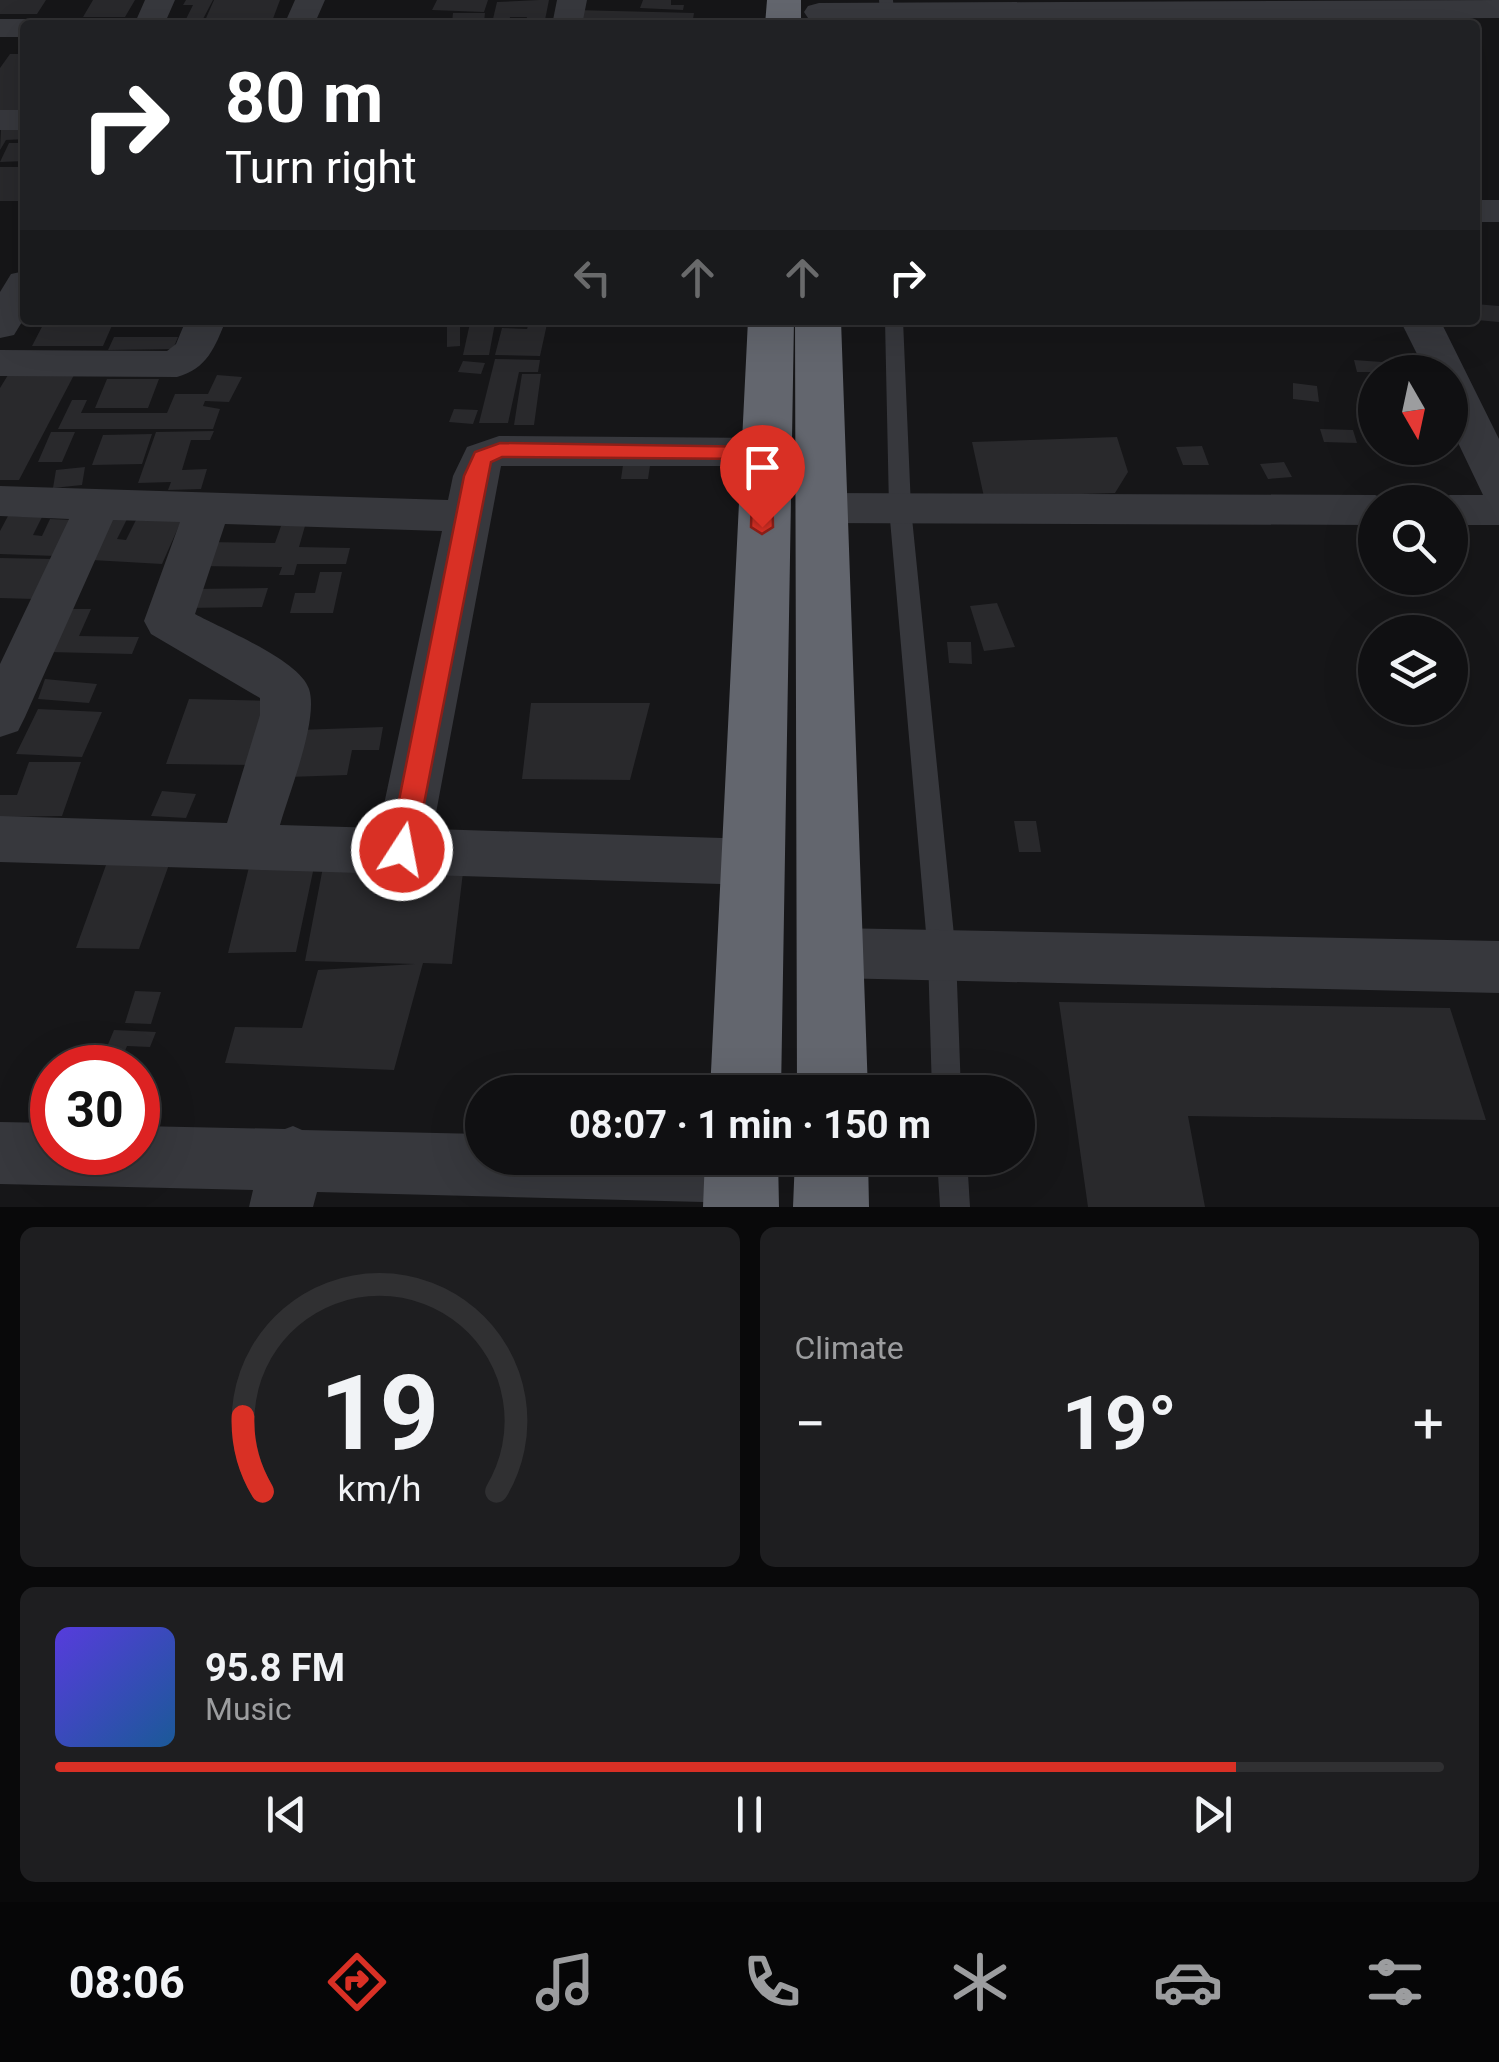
<!DOCTYPE html>
<html lang="en">
<head>
<meta charset="utf-8">
<style>
	:root { --surface:#101012; --page:#1e1e20; --text:#f1f3f6; --muted:#9c9d9f; --line:#303032; --accent:#d93025 }
	body { margin:0; font-family:Roboto,sans-serif; background:var(--page); color:var(--text); height:100vh; display:flex; flex-direction:column; font-size:38px; white-space:nowrap }
	* { box-sizing:border-box; margin:0 }
	p { font-size:32px; color:var(--muted) }
	.icon { flex:none; width:55px; height:55px; fill:none; stroke:currentColor; stroke-width:2; stroke-linecap:round; stroke-linejoin:round }
	.map { position:relative; height:1207px; overflow:hidden }
	.details { display:flex; flex-direction:column; gap:20px; padding:20px; background:#09090a; flex:1 }
	.details>* { flex:none }
	.hud { position:absolute; left:20px; top:20px; width:1460px; height:305px; border-radius:10px; box-shadow:0 10px 40px #0002,0 0 0 2px var(--line); background:#202124; color:#fff; overflow:hidden }
	.needle { width:65px; rotate:171deg }
	.tools { position:absolute; left:1358px; top:355px; display:grid; gap:20px }
	.tools a { display:grid; place-items:center; width:110px; height:110px; border-radius:50%; background:var(--surface); box-shadow:0 10px 40px #0002,0 0 0 2px var(--line); font-size:50px }
	.speed { position:absolute; left:30px; top:1045px; display:flex; gap:20px; font-size:50px; font-weight:700; text-align:center }
	.speed>* { display:grid; place-content:center; width:130px; height:130px; border-radius:50%; background:var(--surface); box-shadow:0 10px 40px #0002,0 0 0 2px var(--line); line-height:1 }
	.speed .limit { border:15px solid #d22; background:#fff; color:#111 }
	.pin { position:absolute; display:grid; place-items:center; width:85px; height:85px; color:#fff; margin:-102px -42px; border-radius:50% 50% 50% 0; rotate:-45deg; box-shadow:0 0 10px #0007 }
	.pin .icon { rotate:45deg }
	.me { position:absolute; width:110px; margin:-55px; rotate:11deg; stroke-linejoin:round; filter:drop-shadow(0 0 8px #0008) }
	.turn { display:flex; align-items:center; gap:35px; height:210px; padding:0 40px; font-size:45px }
	.turn .icon { width:130px; height:130px; stroke-width:2.5 }
	.turn b { display:block; font-size:70px; line-height:85px }
	.lanes { display:flex; align-items:center; height:95px; padding:0 40px; background:#0003; justify-content:center; gap:50px; direction:ltr }
	.lanes .off { opacity:.35 }
	.big { font-size:75px; font-weight:700; line-height:1.1 }
	.details .tile { flex:1; display:flex; flex-direction:column; justify-content:center; gap:15px; min-width:0; padding:0 35px; border-radius:15px; background:var(--page) }
	.details .dial { align-items:center; gap:0 }
	.dial svg { height:260px; overflow:visible; fill:none; stroke:var(--line); stroke-width:7; stroke-linecap:round; text-anchor:middle }
	.dial text { fill:var(--text); stroke:none }
	.song { display:flex; align-items:center; gap:30px }
	.cover { width:120px; height:120px; border-radius:15px; background:linear-gradient(135deg,hsl(250 70% 55%),hsl(210 70% 35%)) }
	.played { height:10px; border-radius:5px; background:linear-gradient(90deg,var(--accent) 85%,var(--line) 85%) }
	.keys { display:flex; justify-content:space-around; direction:ltr }
	.heat { display:flex; justify-content:space-between; align-items:center; font-size:55px; direction:ltr }
	.details .tiles { flex:1; display:grid; gap:20px; grid-template-columns:1fr 1fr }
	.tile:last-child { grid-column:span 2 }
	.trip { position:absolute; left:465px; top:1075px; width:570px; height:100px; border-radius:50px; background:var(--surface); box-shadow:0 10px 40px #0002,0 0 0 2px var(--line); font-weight:700; line-height:100px; text-align:center }
	.tabs { display:flex; height:160px; justify-content:space-around; align-items:center; background:#060607; color:var(--muted) }
	.tabs .icon { width:70px; height:70px }
	.tabs .on { color:var(--accent) }
	.tabs b { font-size:45px; color:var(--text) }
	.map>svg:first-child { display:block }
</style>
</head>
<body>
<div class="map">
<svg width="1499" height="1207" viewBox="0 0 1499 1207">
	<rect width="100%" height="100%" fill="#161618"/>
	<path fill="#29292c" d="M 0,0 L 46,0 L 37,14 L 0,14 Z
		M 93,0 L 135,0 L 125,17 L 83,17 Z
		M 186,0 L 213,0 L 203,19 L 186,19 L 193,5 L 183,5 Z
		M 214,0 L 280,0 L 271,24 L 260,25 L 262,18 L 245,18 L 242,25 L 203,25 Z
		M 437,0 L 488,0 L 484,12 L 432,10 Z
		M 539,0 L 549,0 L 544,25 L 525,25 L 527,17 L 510,17 L 509,23 L 492,23 L 497,2 Z
		M 643,0 L 671,0 L 671,5 L 684,5 L 683,10 L 640,8 Z
		M 574,10 L 694,13 L 692,25 L 570,24 Z
		M 453,13 L 485,13 L 484,22 L 452,23 Z
		M 10,54 L 25,54 L 25,112 L 0,114 L 0,68 Z
		M 1,129 L 25,129 L 25,139 L 6,140 L 0,150 Z
		M 9,143 L 25,143 L 25,161 L 0,162 Z
		M 0,167 L 25,167 L 23,201 L 0,201 Z
		M 1475,304 L 1499,306 L 1499,322 L 1477,320 Z
		M 45,321 L 114,321 L 103,346 L 32,346 Z
		M 460,321 L 460,346 L 447,347 L 447,322 Z
		M 470,323 L 495,323 L 489,355 L 463,355 Z
		M 529,323 L 547,324 L 540,356 L 495,355 L 502,328 L 527,329 Z
		M 114,337 L 178,337 L 173,349 L 108,350 Z
		M 495,359 L 540,360 L 538,372 L 519,372 L 508,423 L 479,423 Z
		M 1354,360 L 1382,362 L 1386,372 L 1357,372 Z
		M 463,361 L 485,363 L 481,374 L 458,372 Z
		M 522,374 L 541,374 L 534,425 L 514,425 Z
		M 8,375 L 74,375 L 19,480 L 0,480 L 0,388 Z
		M 217,375 L 242,377 L 229,402 L 205,401 L 203,406 L 220,409 L 213,429 L 58,429 L 72,400 L 87,400 L 81,413 L 167,413 L 175,394 L 208,394 Z
		M 107,379 L 159,379 L 148,408 L 95,408 Z
		M 1293,383 L 1317,386 L 1319,402 L 1293,399 Z
		M 454,409 L 478,410 L 473,424 L 449,422 Z
		M 1320,429 L 1353,430 L 1357,443 L 1324,442 Z
		M 214,431 L 210,440 L 191,440 L 182,470 L 207,469 L 201,489 L 168,490 L 171,482 L 138,483 L 156,432 Z
		M 51,432 L 75,432 L 62,462 L 38,462 Z
		M 152,434 L 142,464 L 92,465 L 103,435 Z
		M 1117,437 L 1128,472 L 1115,493 L 984,497 L 972,442 Z
		M 1202,446 L 1209,465 L 1183,465 L 1176,447 Z
		M 624,458 L 651,459 L 648,479 L 621,479 Z
		M 1284,462 L 1292,477 L 1268,479 L 1260,464 Z
		M 85,467 L 82,485 L 53,488 L 56,470 Z
		M 8,516 L 42,517 L 33,535 L 42,536 L 50,519 L 73,520 L 56,556 L 0,554 L 0,531 Z
		M 112,518 L 127,519 L 117,539 L 126,540 L 137,518 L 182,519 L 162,564 L 92,560 Z
		M 281,526 L 305,526 L 299,547 L 350,548 L 346,564 L 297,564 L 294,575 L 279,575 L 282,567 L 197,566 L 206,542 L 275,543 Z
		M 0,558 L 54,559 L 34,599 L 0,598 Z
		M 320,572 L 342,572 L 333,613 L 290,613 L 295,593 L 315,593 Z
		M 268,588 L 262,607 L 185,608 L 192,589 Z
		M 997,603 L 1015,647 L 984,651 L 970,606 Z
		M 69,609 L 91,609 L 79,636 L 139,637 L 132,654 L 49,652 Z
		M 947,642 L 971,642 L 972,664 L 949,663 Z
		M 45,679 L 97,684 L 89,703 L 38,699 Z
		M 189,699 L 276,701 L 256,765 L 166,764 Z
		M 531,703 L 650,703 L 630,780 L 522,779 Z
		M 38,709 L 102,712 L 82,757 L 16,754 Z
		M 383,727 L 379,750 L 352,750 L 347,775 L 288,777 L 298,730 Z
		M 29,762 L 81,762 L 62,816 L 0,817 L 0,795 L 17,795 Z
		M 162,791 L 196,794 L 186,818 L 151,816 Z
		M 1014,821 L 1036,821 L 1041,852 L 1019,852 Z
		M 110,854 L 172,856 L 139,949 L 76,948 Z
		M 315,862 L 296,952 L 228,953 L 250,863 Z
		M 324,862 L 464,864 L 452,964 L 423,963 L 394,1070 L 225,1063 L 235,1027 L 302,1028 L 318,970 L 415,964 L 305,961 Z
		M 135,991 L 161,992 L 151,1024 L 125,1023 Z
		M 1059,1002 L 1450,1008 L 1486,1120 L 1188,1116 L 1205,1207 L 1088,1207 Z
		M 114,1030 L 156,1032 L 150,1047 L 127,1046 L 121,1060 L 102,1059 Z"/>
	<g fill="none" stroke-linecap="round" stroke-linejoin="round">
		<path fill="#37383d" fill-rule="evenodd" d="M 879,0 L 893,0 L 895,25 L 881,25 Z
			M 885,320 L 903,320 L 911,508 L 956,955 L 961,1092 L 932,1092 L 928,955 L 889,508 Z
			M 937,1158 L 967,1158 L 970,1207 L 940,1207 Z"/>
		<path fill="#37383d" fill-rule="evenodd" d="M 145,0 L 175,0 L 164,25 L 134,25 Z
			M 295,0 L 325,0 L 314,25 L 284,25 Z
			M 557,0 L 587,0 L 582,25 L 552,25 Z
			M 1499,0 L 1499,18 L 819,21 L 808,18 L 804,12 L 808,6 L 819,3 Z
			M 0,19 L 25,19 L 38,25 L 25,25 L 25,37 L 0,37 Z
			M 0,110 L 25,110 L 25,130 L 0,130 Z
			M 1475,200 L 1499,200 L 1499,222 L 1475,222 Z
			M 25,271 L 25,317 L 14,335 L 0,338 L 0,292 L 11,274 Z
			M 186,320 L 226,320 C 215,347 207,369 177,377 L 0,376 L 0,350 L 167,351 L 176,344 Z
			M 1400,320 L 1440,320 L 1499,439 L 1499,525 L 1450,525 L 1450,502 L 1432,502 L 1450,495 L 1483,495 L 1450,426 L 1450,372 L 1426,372 Z
			M 499,436 L 764,438 L 779,442 L 786,452 L 779,462 L 764,466 L 501,466 L 433,829 L 754,839 L 773,846 L 781,862 L 773,878 L 754,885 L 0,862 L 0,816 L 227,823 L 260,715 L 260,698 L 151,634 L 144,621 L 180,522 L 113,520 L 25,717 L 18,731 L 0,737 L 0,664 L 69,519 L 0,516 L 0,486 L 448,500 L 453,476 L 467,447 ZM 225,524 L 442,531 L 379,828 L 280,825 C 289,793 319,719 309,689 C 300,660 222,629 195,614 Z
			M 818,493 L 1375,495 L 1393,502 L 1375,502 L 1375,525 L 818,523 L 802,519 L 796,508 L 802,497 Z
			M 834,928 L 1499,941 L 1499,993 L 834,978 L 814,971 L 805,953 L 814,935 Z
			M 0,1122 L 52,1123 L 52,1152 L 138,1152 L 138,1126 L 285,1129 L 293,1126 L 302,1130 L 482,1134 L 482,1158 L 768,1158 L 774,1172 L 765,1194 L 742,1203 L 317,1192 L 313,1207 L 249,1207 L 253,1190 L 0,1184 Z"/>
		<path fill="#63666e" fill-rule="evenodd" d="M 767,0 L 801,0 L 801,25 L 765,25 Z
			M 748,320 L 794,320 L 781,1092 L 710,1092 Z
			M 795,320 L 841,320 L 868,1092 L 797,1092 Z
			M 705,1158 L 778,1158 L 779,1207 L 703,1207 Z
			M 795,1158 L 868,1158 L 869,1207 L 793,1207 Z"/>
	</g>
	<path fill="#d93025" stroke="#8d1f18" stroke-width="2.5" d="M 500,443 L 771,447 L 773,527 L 762,534 L 751,527 L 753,459 L 502,457 L 491,462 L 415,850 L 411,858 L 402,861 L 393,858 L 389,850 L 464,476 L 475,452 Z"/>
</svg>
<div class="tools">
<a><svg class="needle" viewBox="-14 -14 28 28"><path d="M0-13l5 13h-10z" fill="#e53935"/><path d="M0 13l5-13h-10z" fill="#9c9d9f"/></svg></a>
<a><svg class="icon" aria-label="search" viewBox="0 0 24 24"><circle cx="10" cy="10" r="6"/><path d="M15 15l6 6"/></svg></a>
<a><svg class="icon" aria-label="layers" viewBox="0 0 24 24"><path d="M12 4l9 5-9 5-9-5zM3 14l9 5 9-5"/></svg></a>
</div>
<div class="speed"><div class="limit">30</div></div>
<div class="pin" style="left:762px;top:527px;background:#d93025"><svg class="icon" aria-label="arrive" viewBox="0 0 24 24"><path d="M6 21V4h12l-3 4 3 4H6"/></svg></div>
<svg class="me" style="left:402px;top:850px" viewBox="-20 -20 40 40"><circle r="17" fill="#d93025" stroke="#fff" stroke-width="3"/><path d="M0-11L8 9 0 5-8 9z" fill="#fff"/></svg>
<div class="trip">08:07 · 1 min · 150 m</div>
<div class="hud">
<div class="turn"><svg class="icon" aria-label="right" viewBox="0 0 24 24"><path d="M7 20v-9h11M14 6l5 5-5 5"/></svg><div><b>80 m</b>Turn right</div></div>
<div class="lanes"><svg class="icon off" aria-label="left" viewBox="0 0 24 24"><path d="M17 20v-9H6M10 6l-5 5 5 5"/></svg><svg class="icon off" aria-label="ahead" viewBox="0 0 24 24"><path d="M12 20V5M6 11l6-6 6 6"/></svg><svg class="icon off" aria-label="ahead" viewBox="0 0 24 24"><path d="M12 20V5M6 11l6-6 6 6"/></svg><svg class="icon" aria-label="right" viewBox="0 0 24 24"><path d="M7 20v-9h11M14 6l5 5-5 5"/></svg></div>
</div>
</div>
<section class="details">
<div class="tiles">
<div class="tile dial"><svg viewBox="0 0 100 80">
<path d="M14 69A42 42 0 1 1 86 69"/>
<path d="M14 69A42 42 0 0 1 8 46" stroke="#d93025"/>
<text x="50" y="56" font-size="32" font-weight="700">19</text>
<text x="50" y="72" font-size="11">km/h</text>
</svg></div>
<div class="tile"><p>Climate</p>
<div class="heat"><a>−</a><b class="big">19°</b><a>+</a></div>
</div>
<div class="tile">
<div class="song"><i class="cover"></i><div><b>95.8 FM</b><p>Music</p></div></div>
<div class="played"></div>
<div class="keys"><svg class="icon" aria-label="previous" viewBox="0 0 24 24"><path d="M18 5L8 12l10 7zM5 5v14"/></svg><svg class="icon" aria-label="pause" viewBox="0 0 24 24"><path d="M8 5v14M16 5v14"/></svg><svg class="icon" aria-label="next" viewBox="0 0 24 24"><path d="M6 5l10 7-10 7zM19 5v14"/></svg></div>
</div>
</div>
</section>
<nav class="tabs">
<b>08:06</b>
<svg class="icon on" aria-label="directions" viewBox="0 0 24 24"><path d="M12 3l9 9-9 9-9-9zM9 14v-3h6M13 9l2 2-2 2"/></svg>
<svg class="icon" aria-label="music" viewBox="0 0 24 24"><path d="M9 18V5l10-2v13"/><circle cx="6" cy="18" r="3"/><circle cx="16" cy="16" r="3"/></svg>
<svg class="icon" aria-label="phone" viewBox="0 0 24 24"><path d="M5 4h4l2 5-3 2q2 4 5 5l2-3 5 2v4C11 20 4 13 5 4z"/></svg>
<svg class="icon" aria-label="climate" viewBox="0 0 24 24"><path d="M12 3v18M4 7l16 10M4 17L20 7"/></svg>
<svg class="icon" aria-label="car" viewBox="0 0 24 24"><path d="M5 17H2v-5l4-1 3-4h7l3 4 3 1v5h-3M9 17h6M6 11h13"/><circle cx="7" cy="17" r="2"/><circle cx="17" cy="17" r="2"/></svg>
<svg class="icon" aria-label="filters" viewBox="0 0 24 24"><path d="M4 7h16M4 17h16"/><circle cx="9" cy="7" r="2"/><circle cx="15" cy="17" r="2"/></svg>
</nav>
</body>
</html>
